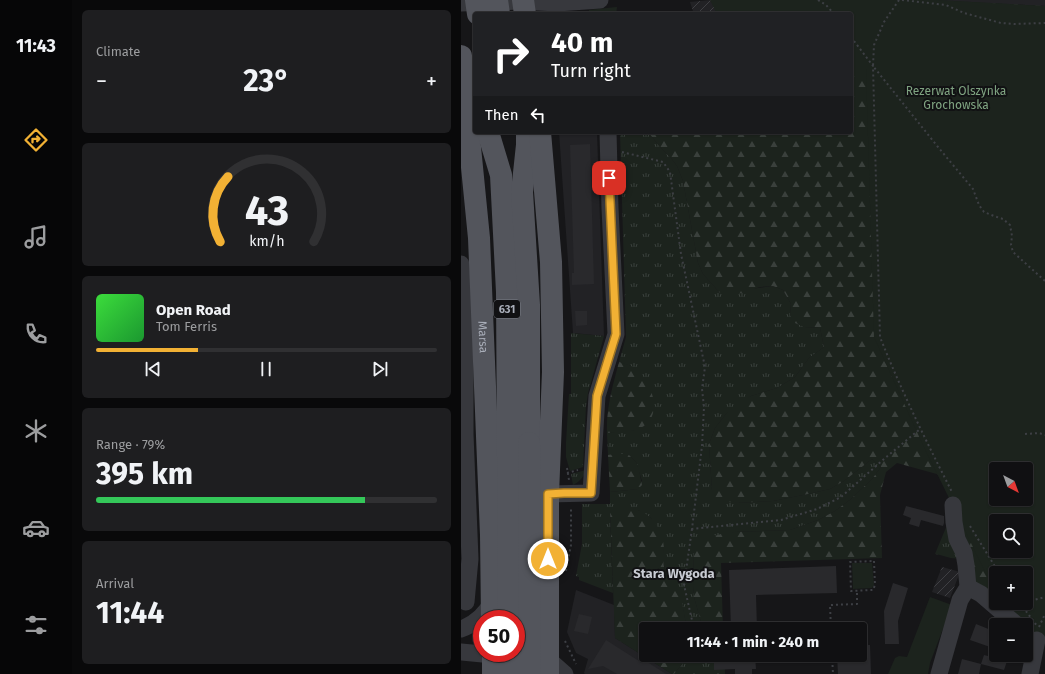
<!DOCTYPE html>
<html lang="en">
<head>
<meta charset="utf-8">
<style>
	:root { --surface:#101012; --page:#1e1e20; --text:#f1f3f6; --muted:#9c9d9f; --line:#303032; --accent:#f2b134 }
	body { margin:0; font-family:"Fira Sans",sans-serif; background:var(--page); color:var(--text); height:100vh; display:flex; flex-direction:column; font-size:15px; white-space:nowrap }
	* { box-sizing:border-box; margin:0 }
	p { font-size:13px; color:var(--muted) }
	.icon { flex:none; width:22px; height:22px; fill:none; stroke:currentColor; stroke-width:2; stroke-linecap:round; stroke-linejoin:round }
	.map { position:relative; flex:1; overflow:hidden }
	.side { display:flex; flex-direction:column; gap:10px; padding:10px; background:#09090a; width:389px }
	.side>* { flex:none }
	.hud { position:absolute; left:12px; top:12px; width:380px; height:122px; border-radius:4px; box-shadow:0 1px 3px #0004,0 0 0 1px var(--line); background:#202124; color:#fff; overflow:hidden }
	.needle { width:26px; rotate:139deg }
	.fabs { position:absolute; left:528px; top:462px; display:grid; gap:8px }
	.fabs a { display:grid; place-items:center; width:44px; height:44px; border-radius:4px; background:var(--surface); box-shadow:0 1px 3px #0004,0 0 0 1px var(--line); font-size:20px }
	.speed { position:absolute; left:12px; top:610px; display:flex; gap:8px; font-size:20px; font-weight:700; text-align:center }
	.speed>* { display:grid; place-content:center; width:52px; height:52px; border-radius:50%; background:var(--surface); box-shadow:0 1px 3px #0004,0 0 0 1px var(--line); line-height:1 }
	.speed .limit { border:6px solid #d22; background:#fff; color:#111 }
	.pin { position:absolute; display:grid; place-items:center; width:34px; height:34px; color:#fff; margin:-17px; border-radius:8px; box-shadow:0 2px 6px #0006 }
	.me { position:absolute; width:44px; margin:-22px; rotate:0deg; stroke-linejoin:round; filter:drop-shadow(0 0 3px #0008) }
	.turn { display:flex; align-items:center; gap:14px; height:84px; padding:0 12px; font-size:18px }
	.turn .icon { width:52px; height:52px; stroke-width:2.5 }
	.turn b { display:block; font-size:28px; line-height:34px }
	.then { display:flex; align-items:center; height:38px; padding:0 12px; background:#0003; gap:8px; font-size:15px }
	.big { font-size:30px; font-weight:700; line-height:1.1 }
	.side .widget { flex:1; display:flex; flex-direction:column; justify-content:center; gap:6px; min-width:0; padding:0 14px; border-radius:6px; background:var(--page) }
	.side .dial { align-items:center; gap:0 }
	.dial svg { height:104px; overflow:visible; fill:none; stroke:var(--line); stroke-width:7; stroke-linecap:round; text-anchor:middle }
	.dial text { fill:var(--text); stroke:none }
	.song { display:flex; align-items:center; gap:12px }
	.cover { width:48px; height:48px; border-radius:6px; background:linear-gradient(135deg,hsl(120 70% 55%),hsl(130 70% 35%)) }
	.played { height:4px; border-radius:2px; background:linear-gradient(90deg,var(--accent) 30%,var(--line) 30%) }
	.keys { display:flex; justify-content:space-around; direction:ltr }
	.heat { display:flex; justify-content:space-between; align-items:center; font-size:22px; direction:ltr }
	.charge { height:6px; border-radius:3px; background:linear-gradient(90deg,#34c759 79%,var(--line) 0) }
	.trip { position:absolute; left:178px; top:622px; width:228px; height:40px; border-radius:4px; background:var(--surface); box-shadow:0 1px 3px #0004,0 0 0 1px var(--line); font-weight:700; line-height:40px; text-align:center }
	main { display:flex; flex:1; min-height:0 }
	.menu { display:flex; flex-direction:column; width:72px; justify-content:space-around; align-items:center; background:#060607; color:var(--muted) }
	.menu .icon { width:28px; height:28px }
	.menu .current { color:var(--accent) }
	.menu b { font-size:18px; color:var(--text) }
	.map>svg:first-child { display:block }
</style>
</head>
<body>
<main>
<nav class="menu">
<b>11:43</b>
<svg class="icon current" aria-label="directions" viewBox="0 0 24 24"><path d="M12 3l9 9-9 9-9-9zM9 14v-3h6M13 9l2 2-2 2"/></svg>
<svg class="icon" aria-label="music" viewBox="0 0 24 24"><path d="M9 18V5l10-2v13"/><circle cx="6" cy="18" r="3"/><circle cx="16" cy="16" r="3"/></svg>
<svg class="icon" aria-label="phone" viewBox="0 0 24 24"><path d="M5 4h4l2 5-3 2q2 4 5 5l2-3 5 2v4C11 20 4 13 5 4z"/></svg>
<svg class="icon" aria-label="climate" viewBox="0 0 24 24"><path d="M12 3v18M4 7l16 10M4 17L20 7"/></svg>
<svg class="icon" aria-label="car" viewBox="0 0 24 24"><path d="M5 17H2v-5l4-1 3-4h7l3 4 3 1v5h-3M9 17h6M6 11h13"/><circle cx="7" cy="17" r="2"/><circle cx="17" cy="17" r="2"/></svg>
<svg class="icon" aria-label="filters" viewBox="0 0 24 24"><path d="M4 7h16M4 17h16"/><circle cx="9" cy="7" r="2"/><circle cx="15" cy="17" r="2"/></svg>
</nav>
<section class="side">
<div class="widget"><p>Climate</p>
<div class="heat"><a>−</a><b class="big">23°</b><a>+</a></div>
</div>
<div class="widget dial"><svg viewBox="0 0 100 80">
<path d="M14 69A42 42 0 1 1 86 69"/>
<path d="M14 69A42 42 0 0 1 20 19" stroke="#f2b134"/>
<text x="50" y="56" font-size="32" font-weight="700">43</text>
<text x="50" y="72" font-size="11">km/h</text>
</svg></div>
<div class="widget">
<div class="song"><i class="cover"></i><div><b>Open Road</b><p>Tom Ferris</p></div></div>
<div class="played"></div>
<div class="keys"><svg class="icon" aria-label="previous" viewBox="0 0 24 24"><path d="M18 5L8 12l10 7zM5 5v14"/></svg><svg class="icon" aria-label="pause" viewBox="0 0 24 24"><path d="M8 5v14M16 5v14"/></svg><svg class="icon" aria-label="next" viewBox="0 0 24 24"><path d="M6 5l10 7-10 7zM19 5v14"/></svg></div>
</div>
<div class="widget"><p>Range · 79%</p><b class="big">395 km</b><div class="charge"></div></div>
<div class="widget"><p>Arrival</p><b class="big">11:44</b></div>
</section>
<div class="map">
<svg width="584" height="674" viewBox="0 0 584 674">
	<defs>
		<pattern id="industrial-furrows" width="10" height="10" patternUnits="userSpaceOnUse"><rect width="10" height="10" fill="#222225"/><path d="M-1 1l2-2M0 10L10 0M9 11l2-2" fill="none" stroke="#3f3f43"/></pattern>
		<pattern id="grass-tufts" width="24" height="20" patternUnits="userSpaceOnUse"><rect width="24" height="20" fill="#1c231d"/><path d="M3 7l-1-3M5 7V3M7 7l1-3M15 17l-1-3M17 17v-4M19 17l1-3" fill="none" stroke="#3a403c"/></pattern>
		<pattern id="forest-firs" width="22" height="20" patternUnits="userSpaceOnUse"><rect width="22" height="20" fill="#1c231d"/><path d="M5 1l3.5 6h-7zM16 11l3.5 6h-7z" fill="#3a403c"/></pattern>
	</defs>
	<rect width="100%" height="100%" fill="#161618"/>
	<path fill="#222225" d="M 467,0 L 584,0 L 584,6 L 481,1 Z
		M 98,132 L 136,132 L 143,336 L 112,333 Z
		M 115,590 L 153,605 L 154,638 L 211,674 L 124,674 L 123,673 L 127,659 L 115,653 L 106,632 Z"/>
	<path fill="url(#industrial-furrows)" d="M 250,0 L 260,14 L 233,14 L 229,2 Z
		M 481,567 L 499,572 L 489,598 L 471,592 Z"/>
	<path fill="url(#grass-tufts)" d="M 156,7 L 155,14 L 128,14 L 128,10 Z
		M 159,132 L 187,132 L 200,148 L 210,158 L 216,166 L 222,181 L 237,263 L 242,274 L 259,293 L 312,286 L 322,290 L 330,304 L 329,315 L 343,327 L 359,328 L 363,347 L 348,358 L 334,377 L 316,388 L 290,396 L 265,414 L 254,428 L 248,444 L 251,491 L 276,503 L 312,501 L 347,494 L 369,489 L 383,481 L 411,459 L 420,467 L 411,479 L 390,499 L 374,511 L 357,520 L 329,530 L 273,532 L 233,551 L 232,586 L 233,597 L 242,629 L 226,629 L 221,604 L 208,577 L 204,569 L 201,559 L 203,549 L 190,518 L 177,510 L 149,511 L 152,593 L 118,580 L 118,577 L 115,576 L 121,544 L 121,504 L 149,504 L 149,492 L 177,489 L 181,481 L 175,462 L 167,454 L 147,455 L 146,433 L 174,430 L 170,366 L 158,362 L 165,337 Z
		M 110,333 L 143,336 L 127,393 L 125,406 L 122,467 L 109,471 L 105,457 L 105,443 L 108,394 L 110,394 Z
		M 125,470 C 123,477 118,482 112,485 L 110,474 Z
		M 489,518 L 500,558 C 491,560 482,555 474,554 Z
		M 226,655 L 263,655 L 264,674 L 213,674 L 225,659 Z"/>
	<path fill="url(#forest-firs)" fill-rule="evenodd" d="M 475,0 L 584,6 L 584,637 L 565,628 L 565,573 L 535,573 L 535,602 L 515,584 L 483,476 L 436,463 L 425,472 L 419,495 L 421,558 L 260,563 L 262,629 L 242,629 L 233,597 L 232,586 L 233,551 L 239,538 L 273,532 L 329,530 L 357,520 L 374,511 L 390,499 L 411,479 L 420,467 L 411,459 L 383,481 L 369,489 L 347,494 L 312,501 L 276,503 L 260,501 L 254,498 L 251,491 L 248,444 L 254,428 L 265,414 L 278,402 L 290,396 L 316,388 L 334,377 L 348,358 L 363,347 L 359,328 L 343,327 L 334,323 L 329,315 L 330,304 L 322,290 L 312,286 L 299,287 L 274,295 L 259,293 L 242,274 L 237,263 L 222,181 L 216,166 L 210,158 L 200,148 L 187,132 L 390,132 L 390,14 ZM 535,469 L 565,469 L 565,499 L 535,499 ZM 535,521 L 565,521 L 565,551 L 535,551 Z
		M 158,362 C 162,363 166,364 170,366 C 188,376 204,411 183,426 C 172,433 158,432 146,433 C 145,408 152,385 158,362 Z
		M 153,454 L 167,454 L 175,462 L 178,470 L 181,485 L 177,489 L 149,492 L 147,455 Z
		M 164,508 C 168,508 173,509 177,510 C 193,516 202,532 203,548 C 203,556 201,562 204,570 C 207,576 214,581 216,587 C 222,600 223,615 226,629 L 185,629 L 185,655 L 226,655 L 225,659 L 213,674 L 211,674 L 154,638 L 149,510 L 156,509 Z"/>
	<path fill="#1c231d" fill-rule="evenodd" d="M 249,0 L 475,0 L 584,6 L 584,637 L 572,634 L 565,628 L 565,625 L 561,625 L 539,603 L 565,603 L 565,573 L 535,573 L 535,594 L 461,443 L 413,337 L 405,69 L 390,69 L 390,14 L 256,14 ZM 535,469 L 565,469 L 565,499 L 535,499 ZM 535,521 L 565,521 L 565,551 L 535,551 Z
		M 391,563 L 411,563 L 413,585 L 411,588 L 392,589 Z
		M 469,597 L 491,605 L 469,663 L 467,674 L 427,674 L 434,658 L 438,656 L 446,657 Z"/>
	<path fill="#29292c" d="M 129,144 L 133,284 L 111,285 L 111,273 L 113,273 L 109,145 Z
		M 114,311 L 126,311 L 126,325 L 115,326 Z
		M 445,506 L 483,516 L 483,523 L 482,526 L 460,520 L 458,527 L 448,524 L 450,518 L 442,515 Z
		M 375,566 L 376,593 L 295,595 L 296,629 L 270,629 L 268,570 Z
		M 432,583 L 447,588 L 437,621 L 438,644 L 424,644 L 423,611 Z
		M 118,614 L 131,617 L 127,634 L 113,631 Z
		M 515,624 L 535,632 L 535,640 L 532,648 L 509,640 Z
		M 145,640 L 181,663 L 183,660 L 205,674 L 156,674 L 142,666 L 127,669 Z
		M 399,645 L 409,645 L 410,674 L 377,674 L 376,655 L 399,655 Z
		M 273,655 L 294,655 L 295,669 L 291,669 L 291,674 L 274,674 L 274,669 L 253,670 L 253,662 L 273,660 Z
		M 523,655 L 546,661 L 543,670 L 520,664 Z
		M 501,659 L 520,664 L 518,674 L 497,674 Z"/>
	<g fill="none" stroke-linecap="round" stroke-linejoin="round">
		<path stroke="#3d3f44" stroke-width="2" stroke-dasharray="2 3" stroke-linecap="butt" d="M 357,0 L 365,5 L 373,14
			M 438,0 L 423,22 L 413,45 L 412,66 L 477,147 L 512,189 L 518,205 L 523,212 L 533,216 L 542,219 L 549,225 L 551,236 L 550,245 L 552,252 L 584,281
			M 441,0 L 485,5 L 503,13 L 540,23 L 553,24 L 584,23
			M 390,37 L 412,66 L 419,337 C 440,390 465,441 491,492
			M 161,152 L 202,162 L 209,172 L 220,254 L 244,367 L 241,389 L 243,407 L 241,446 L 231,529 L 320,520 L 356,509 L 380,497 L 423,459 L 459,429
			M 564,434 L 578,433 L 584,435
			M 106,468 L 108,480
			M 106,473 L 117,470
			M 509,526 L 538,573
			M 231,529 L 223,585 L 233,629
			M 413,561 L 414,585 L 412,590 L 390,591 L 389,562 Z
			M 105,571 L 110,545 L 110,508
			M 565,602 L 584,597
			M 559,603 L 576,626
			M 578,627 L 584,614
			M 370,629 L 369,605 L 396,604 L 396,590
			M 104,641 L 115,664
			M 371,655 L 372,674"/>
		<path stroke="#37383d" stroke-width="17" d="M 0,3 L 58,1 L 96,3 L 139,0
			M 0,264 L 3,318 L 4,375 L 4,434 L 9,559 L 5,602
			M 87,494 L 130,493 L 136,396 L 155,334 L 149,208 L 147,132
			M 492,505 L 493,522 L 496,539 L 503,553 L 505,565 L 507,587
			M 507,587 L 520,594 L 556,625
			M 0,629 C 14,624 24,615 31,602
			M 55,642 L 70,648 L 87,659 L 104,674
			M 0,652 L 32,655 L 43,662
			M 478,674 L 499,600 L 507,587
			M 569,674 L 576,640"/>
		<g stroke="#53555c" stroke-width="22">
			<path id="s1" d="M 0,56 L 18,238 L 30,535 L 31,619"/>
			<path d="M 27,132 L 40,175 L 46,292 L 48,619"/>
			<path d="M 66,132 L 66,145 L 61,192 L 68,305 L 68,443"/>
			<path d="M 79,132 L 90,262 L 92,372 L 87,494 L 87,674"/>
			<path d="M 32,653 L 32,674"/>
		</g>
		<path stroke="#53555c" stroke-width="22" d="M 15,0 L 17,14
			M 36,0 L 38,14
			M 62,0 L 64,14
			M 68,443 L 69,674
			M 48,674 L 48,653"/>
	</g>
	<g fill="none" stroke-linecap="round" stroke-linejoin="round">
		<g stroke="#9d7322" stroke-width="10">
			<path id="route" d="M 87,559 L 87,494 L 103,493 L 130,493 L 136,396 L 155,334 L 148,178"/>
		</g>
		<use href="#route" stroke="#f2b134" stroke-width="7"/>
	</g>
	<g text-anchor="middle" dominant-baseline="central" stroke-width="4" stroke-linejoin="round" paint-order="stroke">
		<rect fill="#111113" stroke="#7b7e86" stroke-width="1" x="33" y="300" width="26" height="18" rx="3"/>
		<g font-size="11" font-weight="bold" fill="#a8adb8">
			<text x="46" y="309">631</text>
		</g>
		<g font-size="12" fill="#7fa381" stroke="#111113">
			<text x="495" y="91">Rezerwat Olszynka<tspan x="495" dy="14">Grochowska</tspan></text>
		</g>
		<g font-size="12" fill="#a8adb8" stroke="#111113">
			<text stroke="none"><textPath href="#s1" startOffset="282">Marsa</textPath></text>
		</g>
		<g font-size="13" font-weight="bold" fill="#c9ccd4" stroke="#111113">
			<text x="213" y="573">Stara Wygoda</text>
		</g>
	</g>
</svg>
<div class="fabs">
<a><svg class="needle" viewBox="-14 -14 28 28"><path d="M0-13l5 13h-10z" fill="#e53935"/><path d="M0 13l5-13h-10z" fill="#9c9d9f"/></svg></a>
<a><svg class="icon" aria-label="search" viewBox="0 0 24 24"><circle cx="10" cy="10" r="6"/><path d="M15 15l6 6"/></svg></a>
<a>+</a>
<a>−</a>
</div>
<div class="speed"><div class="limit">50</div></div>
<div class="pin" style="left:148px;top:178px;background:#d93025"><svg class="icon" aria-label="arrive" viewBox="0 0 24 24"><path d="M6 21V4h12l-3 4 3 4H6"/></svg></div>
<svg class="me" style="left:87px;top:559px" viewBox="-20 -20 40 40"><circle r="17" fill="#f2b134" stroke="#fff" stroke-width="3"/><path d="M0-11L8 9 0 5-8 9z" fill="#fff"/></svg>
<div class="trip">11:44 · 1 min · 240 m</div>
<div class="hud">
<div class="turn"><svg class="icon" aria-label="right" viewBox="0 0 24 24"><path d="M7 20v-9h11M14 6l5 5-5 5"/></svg><div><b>40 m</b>Turn right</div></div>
<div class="then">Then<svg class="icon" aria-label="left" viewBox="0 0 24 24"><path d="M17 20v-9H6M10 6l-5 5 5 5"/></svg></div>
</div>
</div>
</main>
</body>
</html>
